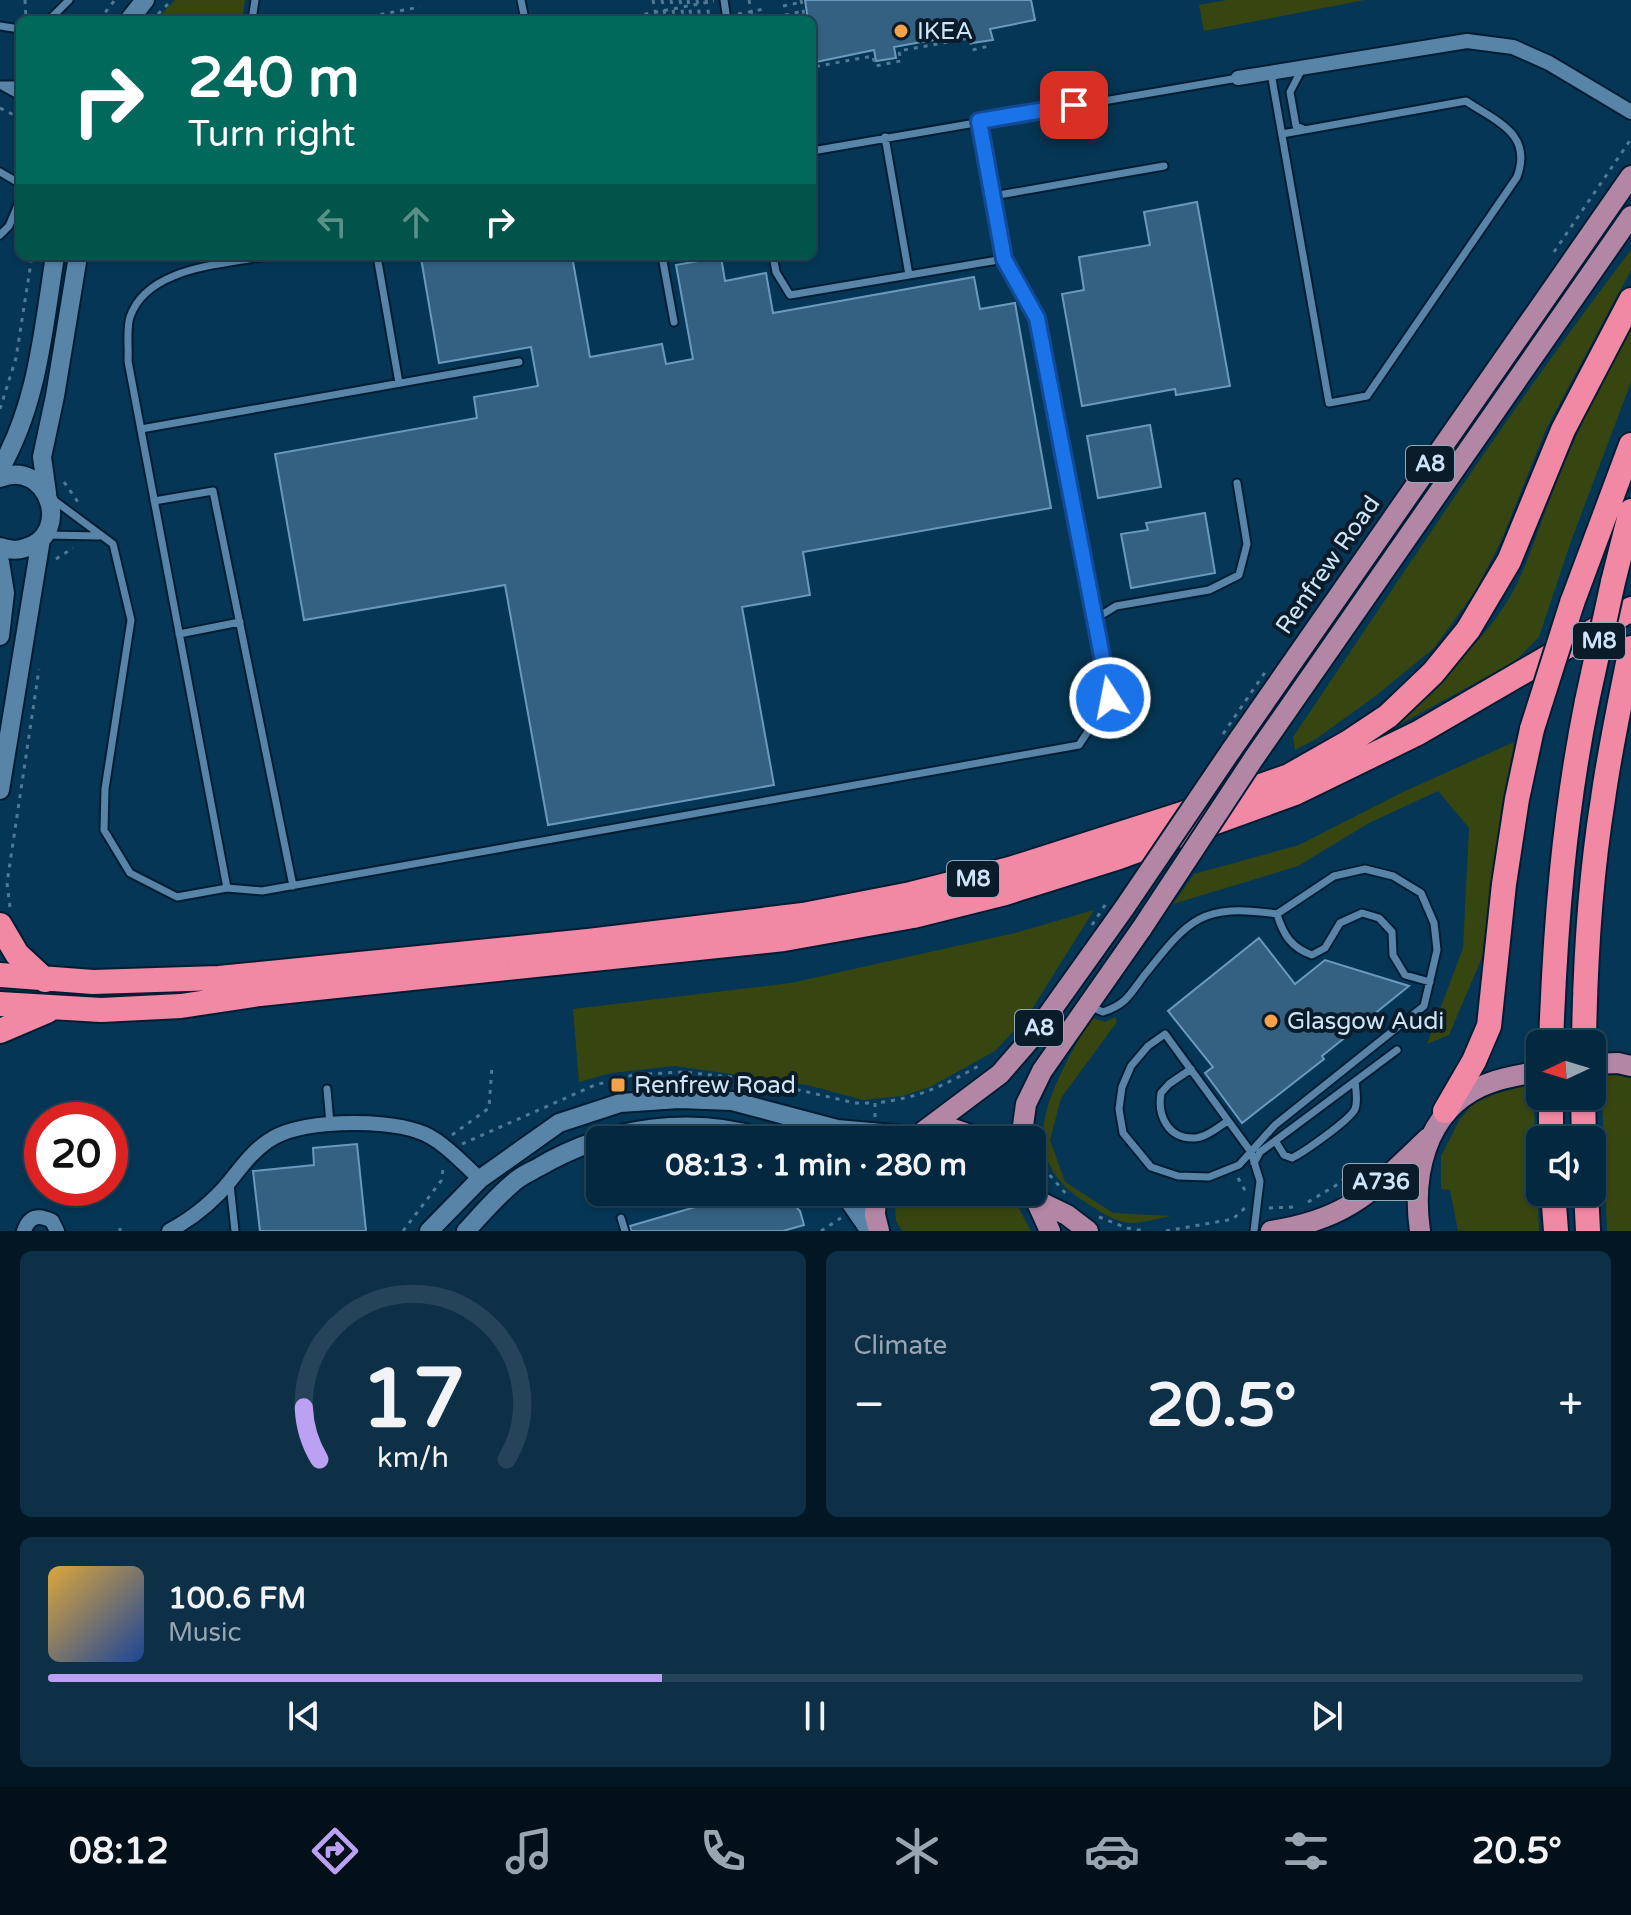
<!DOCTYPE html>
<html lang="en">
<head>
<meta charset="utf-8">
<style>
	:root { --surface:#042840; --page:#0d3047; --text:#f1f3f6; --muted:#97a6b1; --line:#254459; --accent:#bca0f2 }
	body { margin:0; font-family:"Varela Round",sans-serif; background:var(--page); color:var(--text); height:100vh; display:flex; flex-direction:column; font-size:30px; white-space:nowrap }
	* { box-sizing:border-box; margin:0 }
	p { font-size:26px; color:var(--muted) }
	.icon { flex:none; width:44px; height:44px; fill:none; stroke:currentColor; stroke-width:2; stroke-linecap:round; stroke-linejoin:round }
	.map { position:relative; height:1231px; overflow:hidden }
	.panel { display:flex; flex-direction:column; gap:20px; padding:20px; background:#021623; flex:1 }
	.panel>* { flex:none }
	.hud { position:absolute; left:16px; top:16px; width:800px; height:244px; border-radius:12px; box-shadow:0 2px 6px #0004,0 0 0 2px var(--line); background:#00695c; color:#fff; overflow:hidden }
	.needle { width:52px; rotate:266deg }
	.buttons { position:absolute; left:1526px; top:1030px; display:grid; gap:16px }
	.buttons a { display:grid; place-items:center; width:80px; height:80px; border-radius:12px; background:var(--surface); box-shadow:0 2px 6px #0004,0 0 0 2px var(--line); font-size:40px }
	.speed { position:absolute; left:24px; top:1102px; display:flex; gap:16px; font-size:40px; font-weight:700; text-align:center }
	.speed>* { display:grid; place-content:center; width:104px; height:104px; border-radius:50%; background:var(--surface); box-shadow:0 2px 6px #0004,0 0 0 2px var(--line); line-height:1 }
	.speed .limit { border:12px solid #d22; background:#fff; color:#111 }
	.pin { position:absolute; display:grid; place-items:center; width:68px; height:68px; color:#fff; margin:-34px; border-radius:16px; box-shadow:0 4px 12px #0006 }
	.me { position:absolute; width:88px; margin:-44px; rotate:349deg; stroke-linejoin:round; filter:drop-shadow(0 0 6px #0008) }
	.turn { display:flex; align-items:center; gap:28px; height:168px; padding:0 40px; font-size:36px }
	.turn .icon { width:104px; height:104px; stroke-width:2.5 }
	.turn b { display:block; font-size:56px; line-height:68px }
	.lanes { display:flex; align-items:center; height:76px; padding:0 40px; background:#0003; justify-content:center; gap:40px; direction:ltr }
	.lanes .off { opacity:.35 }
	.big { font-size:60px; font-weight:700; line-height:1.1 }
	.panel .tile { flex:1; display:flex; flex-direction:column; justify-content:center; gap:12px; min-width:0; padding:0 28px; border-radius:12px; background:var(--page) }
	.panel .dial { align-items:center; gap:0 }
	.dial svg { height:208px; overflow:visible; fill:none; stroke:var(--line); stroke-width:7; stroke-linecap:round; text-anchor:middle }
	.dial text { fill:var(--text); stroke:none }
	.song { display:flex; align-items:center; gap:24px }
	.cover { width:96px; height:96px; border-radius:12px; background:linear-gradient(135deg,hsl(40 70% 55%),hsl(220 70% 35%)) }
	.played { height:8px; border-radius:4px; background:linear-gradient(90deg,var(--accent) 40%,var(--line) 40%) }
	.keys { display:flex; justify-content:space-around; direction:ltr }
	.heat { display:flex; justify-content:space-between; align-items:center; font-size:44px; direction:ltr }
	.panel .tiles { flex:1; display:grid; gap:20px; grid-template-columns:1fr 1fr }
	.tile:last-child { grid-column:span 2 }
	.trip { position:absolute; left:586px; top:1126px; width:460px; height:80px; border-radius:12px; background:var(--surface); box-shadow:0 2px 6px #0004,0 0 0 2px var(--line); font-weight:700; line-height:80px; text-align:center }
	.tab-bar { display:flex; height:128px; justify-content:space-around; align-items:center; background:#02101a; color:var(--muted) }
	.tab-bar .icon { width:56px; height:56px }
	.tab-bar .selected { color:var(--accent) }
	.tab-bar b { font-size:36px; color:var(--text) }
	.map>svg:first-child { display:block }
</style>
</head>
<body>
<div class="map">
<svg width="1631" height="1231" viewBox="0 0 1631 1231">
	<rect width="100%" height="100%" fill="#063655"/>
	<path fill="#374610" d="M 175,0 L 245,0 L 242,20 L 156,20 Z
		M 1227,0 L 1365,0 L 1204,31 L 1199,5 Z
		M 1631,250 L 1631,270 L 1546,429 L 1502,539 L 1476,590 L 1434,648 L 1378,694 L 1316,739 L 1295,750 L 1293,737 C 1404,573 1511,407 1631,250 Z
		M 1631,329 L 1631,382 L 1570,544 L 1539,637 L 1514,662 L 1367,742 C 1418,699 1487,645 1517,584 C 1530,557 1539,527 1550,499 C 1573,441 1599,383 1631,329 Z
		M 1514,742 L 1486,948 L 1449,1035 L 1427,1044 L 1463,948 L 1469,828 L 1438,791 L 1369,823 L 1298,866 L 1173,904 L 1194,874 L 1299,845 L 1403,792 Z
		M 1094,910 L 1027,1017 L 995,1051 L 930,1087 L 902,1096 L 863,1100 L 807,1085 L 675,1066 L 611,1073 L 579,1082 L 573,1009 L 791,983 L 1015,933 Z
		M 1090,1017 L 1105,1022 L 1115,1017 L 1117,1022 L 1061,1098 L 1050,1140 L 1065,1182 L 1113,1213 L 1171,1216 C 1126,1226 1125,1228 1085,1202 C 1005,1151 1059,1080 1090,1017 Z
		M 1601,1071 L 1631,1074 L 1631,1231 L 1607,1231 Z
		M 1533,1083 L 1539,1231 L 1458,1231 L 1450,1190 L 1441,1189 L 1441,1156 L 1460,1119 L 1473,1104 L 1494,1094 Z
		M 894,1192 L 1010,1192 L 1031,1231 L 902,1231 L 896,1221 Z"/>
	<path fill="#346081" stroke="#6b99bd" stroke-width="2" d="M 805,0 L 1031,0 L 1035,20 L 990,29 L 993,40 L 972,43 L 971,33 L 894,47 L 896,58 L 876,61 L 874,50 L 816,62 L 812,20 L 808,20 Z
		M 1197,202 L 1230,386 L 1176,395 L 1175,389 L 1082,406 L 1062,294 L 1084,290 L 1079,257 L 1150,245 L 1144,212 Z
		M 434,256 L 572,256 L 590,357 L 662,344 L 666,364 L 693,359 L 676,265 L 721,257 L 725,281 L 766,273 L 773,313 L 974,277 L 980,309 L 1015,303 L 1051,508 L 803,552 L 810,595 L 742,607 L 774,785 L 548,825 L 505,585 L 304,620 L 275,454 L 477,418 L 474,397 L 538,386 L 531,347 L 439,363 L 421,258 Z
		M 1150,425 L 1161,487 L 1098,498 L 1087,436 Z
		M 1205,513 L 1215,573 L 1131,588 L 1121,534 L 1148,530 L 1146,523 Z
		M 1259,938 L 1295,984 L 1325,960 L 1409,986 L 1322,1056 L 1324,1059 L 1242,1123 L 1205,1073 L 1213,1067 L 1168,1011 Z
		M 357,1144 L 366,1231 L 260,1231 L 253,1171 L 314,1165 L 313,1148 Z
		M 747,1192 L 782,1192 L 800,1211 L 804,1225 L 783,1231 L 631,1231 L 630,1226 Z"/>
	<g fill="none" stroke-linecap="round" stroke-linejoin="round">
		<g stroke="#001d34" stroke-width="11">
			<path id="service" d="M 521,0 L 525,20
				M 724,0 L 727,20
				M 49,20 L 69,0
				M 252,20 L 255,0
				M 0,26 L 20,29
				M 1302,69 L 1290,92 L 1296,126 L 1303,129
				M 1271,73 L 1329,403 L 1367,396 L 1517,177 C 1533,134 1497,122 1466,101 L 1282,134
				M 0,85 L 20,96
				M 3,85 L 20,85
				M 885,137 L 909,275 L 1004,259 L 979,121
				M 812,151 L 1238,78
				M 0,172 L 19,183 L 20,190
				M 993,196 L 1164,166
				M 0,235 L 9,226 L 20,200
				M 265,256 C 221,265 147,267 130,317 C 126,330 129,348 128,361 L 227,888 L 262,891 L 1079,745 L 1110,698 L 1095,619 L 1116,606 L 1209,590 L 1239,575 L 1247,544 L 1237,483
				M 377,256 L 399,383
				M 662,256 L 674,322
				M 773,256 L 776,272 L 790,295 L 909,275
				M 1004,259 L 1037,318 L 1095,619
				M 141,429 L 519,362
				M 51,498 L 113,544 L 131,620 L 105,789 L 104,830 L 130,873 L 177,897 L 227,888
				M 154,501 L 213,491 L 293,886
				M 47,535 L 99,536
				M 179,634 L 240,622
				M 1277,914 C 1283,935 1292,948 1312,955 L 1325,948 L 1340,923 L 1362,913 L 1379,918 L 1392,932 L 1393,955 L 1405,975 L 1430,982
				M 1089,1006 L 1103,1012 C 1126,1004 1129,996 1143,977 C 1189,919 1200,903 1277,914 L 1334,876 L 1365,869 L 1393,876 L 1421,893 L 1434,923 L 1437,950 L 1424,1006 L 1275,1125 L 1239,1165 L 1209,1177 L 1178,1176 L 1151,1167 L 1123,1133 L 1119,1109 L 1122,1087 L 1131,1066 L 1148,1046 L 1165,1034 L 1251,1152 L 1260,1181 L 1254,1231
				M 1191,1069 L 1169,1084 L 1161,1093 C 1157,1115 1168,1139 1194,1138 C 1206,1138 1218,1127 1228,1121
				M 327,1089 L 330,1124
				M 1276,1142 L 1284,1155 L 1292,1158 C 1304,1152 1350,1120 1355,1109 C 1358,1101 1356,1090 1355,1082
				M 1254,1163 L 1260,1152 L 1397,1050
				M 230,1184 L 235,1231
				M 621,1218 L 625,1231"/>
		</g>
		<g stroke="#001d34" stroke-width="18">
			<path id="minor" d="M 1238,78 L 1467,41 L 1513,47 L 1549,63 L 1631,112
				M 24,1231 C 29,1216 38,1214 52,1221 L 57,1231
				M 169,1231 C 193,1218 213,1202 230,1181 C 242,1166 252,1152 268,1141 C 299,1119 382,1119 417,1131 C 441,1138 462,1163 480,1179"/>
		</g>
		<g stroke="#001d34" stroke-width="22">
			<path id="tertiary" d="M 129,20 L 145,0
				M 0,469 C 38,403 43,330 55,256
				M 0,478 C 47,458 74,534 25,548 C 16,551 8,550 0,547
				M 47,493 L 42,457 L 55,396 L 78,256
				M 0,562 L 5,593 L 0,636
				M 0,790 L 41,539
				M 843,1192 L 870,1231
				M 429,1231 L 480,1179 L 559,1123 L 620,1103 L 679,1099 L 732,1101 L 837,1129 L 916,1136
				M 466,1231 C 481,1215 496,1197 513,1183 C 520,1176 530,1172 539,1167 C 607,1127 694,1114 769,1140"/>
		</g>
		<g stroke="#001d34" stroke-width="24">
			<path id="primary" d="M 1230,752 L 1631,176
				M 1254,758 L 1631,216
				M 1592,1064 L 1618,1063 L 1631,1066
				M 931,1127 L 953,1129 L 985,1140
				M 912,1140 L 1000,1074 L 1033,1036 L 1125,907
				M 1021,1140 L 1026,1104 L 1042,1071 L 1142,928
				M 876,1192 L 875,1215 L 879,1231
				M 1035,1198 L 1050,1231
				M 1036,1200 L 1067,1215 L 1088,1231
				M 1271,1231 C 1350,1219 1373,1190 1428,1138
				M 1420,1231 C 1412,1176 1425,1113 1480,1087 C 1499,1078 1520,1075 1540,1071"/>
		</g>
		<g stroke="#001d34" stroke-width="28">
			<path id="motorway" d="M 1613,582 L 1631,511
				M 1572,603 L 1631,445
				M 0,925 L 17,954 L 45,980
				M 0,975 L 93,982 L 219,978 L 588,941 L 803,915 L 911,894 L 1010,869 L 1179,815 L 1289,776 L 1349,742 L 1388,716 L 1433,673 L 1468,630 L 1509,561 L 1563,430 L 1631,300
				M 0,1004 L 101,1010 L 181,1006 L 260,994 L 784,939 L 913,916 L 1005,893 L 1119,857 L 1295,793 L 1418,733 L 1631,609
				M 0,1031 L 47,1011
				M 1551,1044 C 1555,928 1564,815 1587,701
				M 1584,1044 C 1585,962 1590,880 1603,799 C 1610,748 1621,698 1631,648
				M 1551,1096 L 1551,1140
				M 1583,1096 L 1584,1140
				M 1445,1111 L 1474,1061 L 1489,1026 L 1504,884 L 1517,799 L 1532,729
				M 1553,1192 L 1556,1231
				M 1586,1192 L 1588,1231"/>
		</g>
		<path stroke="#527993" stroke-width="3" stroke-dasharray="4 6" stroke-linecap="butt" d="M 25,0 L 26,20
			M 653,0 L 657,20
			M 662,0 L 666,20
			M 671,0 L 675,20
			M 680,0 L 684,20
			M 688,0 L 692,20
			M 697,0 L 700,18
			M 706,0 L 709,16
			M 749,0 L 753,20
			M 801,0 L 805,20
			M 783,6 L 802,2
			M 158,14 L 172,0
			M 738,14 L 764,9
			M 785,15 L 803,11
			M 99,20 L 115,0
			M 351,20 L 420,7
			M 615,20 L 714,1
			M 753,20 L 765,18
			M 812,60 L 813,67 L 873,56 L 875,66 L 901,61 L 899,51 L 970,38 L 972,50 L 989,46
			M 0,108 L 20,118
			M 1554,252 L 1631,139
			M 0,409 L 16,358 L 32,256
			M 64,482 L 80,505
			M 56,559 L 73,548
			M 10,907 L 7,883 L 39,669
			M 875,1117 L 875,1103 C 920,1098 943,1086 982,1064
			M 452,1135 L 489,1108 L 492,1066
			M 462,1144 L 595,1085 L 633,1075 L 682,1072 L 751,1079 L 855,1103 L 875,1103
			M 1039,1147 L 1048,1173 L 1067,1195
			M 1238,1178 L 1246,1192
			M 1308,1202 L 1335,1186 L 1361,1166
			M 1269,1208 L 1294,1207
			M 1099,1217 L 1127,1228 L 1145,1231
			M 120,1228 L 120,1231
			M 403,1231 L 441,1181 L 444,1164
			M 821,1231 L 841,1218
			M 1166,1231 L 1233,1219 L 1246,1207"/>
		<use href="#service" stroke="#5884a8" stroke-width="7"/>
		<use href="#minor" stroke="#5884a8" stroke-width="14"/>
		<use href="#tertiary" stroke="#5884a8" stroke-width="18"/>
		<use href="#primary" stroke="#b486a6" stroke-width="20"/>
		<use href="#motorway" stroke="#f188a4" stroke-width="24"/>
		<g stroke="#001d34" stroke-width="24" stroke-linecap="butt">
			<path id="primary-bridge" d="M 1125,907 L 1230,752
				M 1142,928 L 1254,758"/>
		</g>
		<g stroke="#001d34" stroke-width="28" stroke-linecap="butt">
			<path id="motorway-bridge" d="M 1587,701 L 1613,582
				M 1532,729 L 1572,603"/>
		</g>
		<path stroke="#527993" stroke-width="3" stroke-dasharray="4 6" stroke-linecap="butt" d="M 1223,734 L 1268,668
			M 1092,925 L 1107,902"/>
		<use href="#primary-bridge" stroke="#b486a6" stroke-width="20"/>
		<use href="#motorway-bridge" stroke="#f188a4" stroke-width="24"/>
	</g>
	<g fill="none" stroke-linecap="round" stroke-linejoin="round">
		<g stroke="#114b97" stroke-width="20">
			<path id="route" d="M 1074,105 L 979,121 L 1004,259 L 1037,318 L 1110,698"/>
		</g>
		<use href="#route" stroke="#1a73e8" stroke-width="14"/>
	</g>
	<g fill="#f7a149" stroke="#0a1c2a" stroke-width="3">
		<circle cx="901" cy="31" r="8"/>
		<circle cx="1271" cy="1021" r="8"/>
		<rect x="610" y="1077" width="16" height="16" rx="4"/>
	</g>
	<g text-anchor="middle" dominant-baseline="central" stroke-width="8" stroke-linejoin="round" paint-order="stroke">
		<g fill="#0a1c2a" stroke="#93a9bb" stroke-width="2">
			<rect x="1406" y="446" width="48" height="36" rx="6"/>
			<rect x="1573" y="623" width="52" height="36" rx="6"/>
			<rect x="947" y="861" width="52" height="36" rx="6"/>
			<rect x="1015" y="1010" width="48" height="36" rx="6"/>
			<rect x="1343" y="1164" width="76" height="36" rx="6"/>
		</g>
		<g font-size="22" font-weight="bold" fill="#cee5f9">
			<text x="1430" y="464">A8</text>
			<text x="1599" y="641">M8</text>
			<text x="973" y="879">M8</text>
			<text x="1039" y="1028">A8</text>
			<text x="1381" y="1182">A736</text>
		</g>
		<g font-size="24" fill="#cee5f9" stroke="#0a1c2a" text-anchor="start">
			<text x="917" y="31">IKEA</text>
			<text x="1287" y="1021">Glasgow Audi</text>
			<text x="634" y="1085">Renfrew Road</text>
		</g>
		<g font-size="24" fill="#cee5f9" stroke="#0a1c2a">
			<text transform="translate(1328 565) rotate(-55)">Renfrew Road</text>
		</g>
	</g>
</svg>
<div class="buttons">
<a><svg class="needle" viewBox="-14 -14 28 28"><path d="M0-13l5 13h-10z" fill="#e53935"/><path d="M0 13l5-13h-10z" fill="#97a6b1"/></svg></a>
<a><svg class="icon" aria-label="sound" viewBox="0 0 24 24"><path d="M4 9h4l5-4v14l-5-4H4zM17 9q2 3 0 6"/></svg></a>
</div>
<div class="speed"><div class="limit">20</div></div>
<div class="pin" style="left:1074px;top:105px;background:#d93025"><svg class="icon" aria-label="arrive" viewBox="0 0 24 24"><path d="M6 21V4h12l-3 4 3 4H6"/></svg></div>
<svg class="me" style="left:1110px;top:698px" viewBox="-20 -20 40 40"><circle r="17" fill="#1a73e8" stroke="#fff" stroke-width="3"/><path d="M0-11L8 9 0 5-8 9z" fill="#fff"/></svg>
<div class="trip">08:13 · 1 min · 280 m</div>
<div class="hud">
<div class="turn"><svg class="icon" aria-label="right" viewBox="0 0 24 24"><path d="M7 20v-9h11M14 6l5 5-5 5"/></svg><div><b>240 m</b>Turn right</div></div>
<div class="lanes"><svg class="icon off" aria-label="left" viewBox="0 0 24 24"><path d="M17 20v-9H6M10 6l-5 5 5 5"/></svg><svg class="icon off" aria-label="ahead" viewBox="0 0 24 24"><path d="M12 20V5M6 11l6-6 6 6"/></svg><svg class="icon" aria-label="right" viewBox="0 0 24 24"><path d="M7 20v-9h11M14 6l5 5-5 5"/></svg></div>
</div>
</div>
<section class="panel">
<div class="tiles">
<div class="tile dial"><svg viewBox="0 0 100 80">
<path d="M14 69A42 42 0 1 1 86 69"/>
<path d="M14 69A42 42 0 0 1 8 49" stroke="#bca0f2"/>
<text x="50" y="56" font-size="32" font-weight="700">17</text>
<text x="50" y="72" font-size="11">km/h</text>
</svg></div>
<div class="tile"><p>Climate</p>
<div class="heat"><a>−</a><b class="big">20.5°</b><a>+</a></div>
</div>
<div class="tile">
<div class="song"><i class="cover"></i><div><b>100.6 FM</b><p>Music</p></div></div>
<div class="played"></div>
<div class="keys"><svg class="icon" aria-label="previous" viewBox="0 0 24 24"><path d="M18 5L8 12l10 7zM5 5v14"/></svg><svg class="icon" aria-label="pause" viewBox="0 0 24 24"><path d="M8 5v14M16 5v14"/></svg><svg class="icon" aria-label="next" viewBox="0 0 24 24"><path d="M6 5l10 7-10 7zM19 5v14"/></svg></div>
</div>
</div>
</section>
<nav class="tab-bar">
<b>08:12</b>
<svg class="icon selected" aria-label="directions" viewBox="0 0 24 24"><path d="M12 3l9 9-9 9-9-9zM9 14v-3h6M13 9l2 2-2 2"/></svg>
<svg class="icon" aria-label="music" viewBox="0 0 24 24"><path d="M9 18V5l10-2v13"/><circle cx="6" cy="18" r="3"/><circle cx="16" cy="16" r="3"/></svg>
<svg class="icon" aria-label="phone" viewBox="0 0 24 24"><path d="M5 4h4l2 5-3 2q2 4 5 5l2-3 5 2v4C11 20 4 13 5 4z"/></svg>
<svg class="icon" aria-label="climate" viewBox="0 0 24 24"><path d="M12 3v18M4 7l16 10M4 17L20 7"/></svg>
<svg class="icon" aria-label="car" viewBox="0 0 24 24"><path d="M5 17H2v-5l4-1 3-4h7l3 4 3 1v5h-3M9 17h6M6 11h13"/><circle cx="7" cy="17" r="2"/><circle cx="17" cy="17" r="2"/></svg>
<svg class="icon" aria-label="filters" viewBox="0 0 24 24"><path d="M4 7h16M4 17h16"/><circle cx="9" cy="7" r="2"/><circle cx="15" cy="17" r="2"/></svg>
<b>20.5°</b>
</nav>
</body>
</html>
